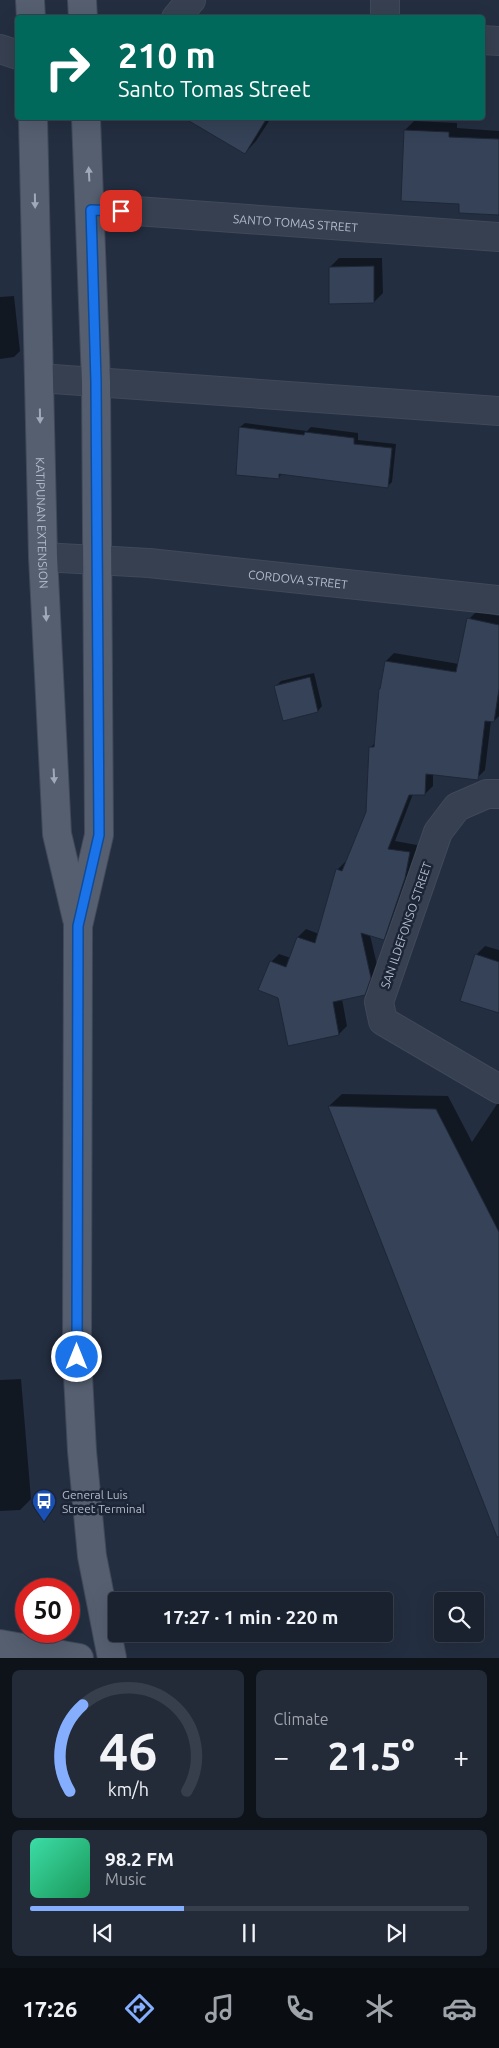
<!DOCTYPE html>
<html lang="en">
<head>
<meta charset="utf-8">
<style>
	:root { --surface:#1a2230; --page:#232a38; --text:#f1f3f6; --muted:#9fa4ab; --line:#383f4c; --accent:#85aeff }
	body { margin:0; font-family:Ubuntu,sans-serif; background:var(--page); color:var(--text); height:100vh; display:flex; flex-direction:column; font-size:19px; white-space:nowrap }
	* { box-sizing:border-box; margin:0 }
	p { font-size:16px; color:var(--muted) }
	.icon { flex:none; width:28px; height:28px; fill:none; stroke:currentColor; stroke-width:2; stroke-linecap:round; stroke-linejoin:round }
	.map { position:relative; height:1658px; overflow:hidden }
	.side { display:flex; flex-direction:column; gap:12px; padding:12px; background:#0e131a; flex:1 }
	.side>* { flex:none }
	.top-card { position:absolute; left:15px; top:15px; width:470px; height:105px; border-radius:5px; box-shadow:0 5px 20px #0002,0 0 0 1px var(--line); background:#00695c; color:#fff; overflow:hidden }
	.buttons { position:absolute; left:434px; top:1592px; display:grid; gap:10px }
	.buttons a { display:grid; place-items:center; width:50px; height:50px; border-radius:5px; background:var(--surface); box-shadow:0 5px 20px #0002,0 0 0 1px var(--line); font-size:25px }
	.speed { position:absolute; left:15px; top:1578px; display:flex; gap:10px; font-size:25px; font-weight:700; text-align:center }
	.speed>* { display:grid; place-content:center; width:65px; height:65px; border-radius:50%; background:var(--surface); box-shadow:0 5px 20px #0002,0 0 0 1px var(--line); line-height:1 }
	.speed .limit { border:8px solid #d22; background:#fff; color:#111 }
	.pin { position:absolute; display:grid; place-items:center; width:42px; height:42px; color:#fff; margin:-21px; border-radius:10px; box-shadow:0 2px 8px #0006 }
	.me { position:absolute; width:55px; margin:-28px; rotate:0deg; stroke-linejoin:round; filter:drop-shadow(0 0 4px #0008) }
	.turn { display:flex; align-items:center; gap:18px; height:105px; padding:0 20px; font-size:22px }
	.turn .icon { width:65px; height:65px; stroke-width:2.5 }
	.turn b { display:block; font-size:35px; line-height:42px }
	.big { font-size:38px; font-weight:700; line-height:1.1 }
	.side .tile { flex:1; display:flex; flex-direction:column; justify-content:center; gap:8px; min-width:0; padding:0 18px; border-radius:8px; background:var(--page) }
	.side .dial { align-items:center; gap:0 }
	.dial svg { height:130px; overflow:visible; fill:none; stroke:var(--line); stroke-width:7; stroke-linecap:round; text-anchor:middle }
	.dial text { fill:var(--text); stroke:none }
	.song { display:flex; align-items:center; gap:15px }
	.cover { width:60px; height:60px; border-radius:8px; background:linear-gradient(135deg,hsl(160 70% 55%),hsl(150 70% 35%)) }
	.played { height:5px; border-radius:2px; background:linear-gradient(90deg,var(--accent) 35%,var(--line) 35%) }
	.keys { display:flex; justify-content:space-around; direction:ltr }
	.heat { display:flex; justify-content:space-between; align-items:center; font-size:28px; direction:ltr }
	.side .tiles { flex:1; display:grid; gap:12px; grid-template-columns:1fr 1fr }
	.tile:last-child { grid-column:span 2 }
	.trip { position:absolute; left:108px; top:1592px; width:285px; height:50px; border-radius:5px; background:var(--surface); box-shadow:0 5px 20px #0002,0 0 0 1px var(--line); font-weight:700; line-height:50px; text-align:center }
	.dock { display:flex; height:80px; justify-content:space-around; align-items:center; background:#0a0e13; color:var(--muted) }
	.dock .icon { width:35px; height:35px }
	.dock .active { color:var(--accent) }
	.dock b { font-size:22px; color:var(--text) }
	.map>svg:first-child { display:block }
</style>
</head>
<body>
<div class="map">
<svg width="499" height="1658" viewBox="0 0 499 1658">
	<rect width="100%" height="100%" fill="#232e40"/>
	<path fill="#0007" d="M 187,118 L 271,118 L 256,141 L 245,153 Z
		M 414,121 L 457,123 L 457,128 L 499,131 L 499,214 L 460,202 L 405,130 Z
		M 339,258 L 382,258 L 383,293 L 374,302 L 330,267 Z
		M 14,296 L 20,351 L 14,357 L 0,359 L 0,297 Z
		M 245,423 L 307,431 L 311,427 L 358,433 L 358,440 L 396,444 L 392,482 L 388,486 L 283,473 L 279,477 L 240,427 Z
		M 477,611 L 499,616 L 499,716 L 494,721 L 491,721 L 485,770 L 477,778 L 433,773 L 433,786 L 425,794 L 413,794 L 395,841 L 417,845 L 413,869 L 392,930 L 384,938 L 370,935 L 378,969 L 373,986 L 364,994 L 342,999 L 347,1026 L 339,1034 L 271,962 L 279,954 L 291,958 L 298,937 L 306,929 L 319,934 L 337,870 L 345,862 L 347,862 L 367,812 L 370,748 L 376,742 L 386,661 L 394,653 L 459,664 L 469,619 Z
		M 314,673 L 322,706 L 318,711 L 276,686 L 281,681 Z
		M 485,946 L 499,950 L 499,1012 L 476,955 Z
		M 342,1094 L 448,1096 L 472,1142 L 499,1101 L 499,1538 L 329,1106 Z
		M 21,1379 L 31,1499 L 20,1510 L 0,1511 L 0,1380 Z"/>
	<path fill="#354257" stroke="#1e2737" d="M 184,118 L 267,118 L 245,154 Z
		M 404,130 L 449,132 L 449,137 L 499,139 L 499,215 L 459,213 L 459,204 L 401,201 Z
		M 374,266 L 374,303 L 329,304 L 329,267 Z
		M 239,427 L 304,435 L 305,432 L 354,438 L 354,444 L 392,448 L 388,488 L 279,474 L 279,479 L 236,475 Z
		M 467,618 L 499,625 L 499,689 L 494,722 L 485,721 L 478,780 L 426,774 L 425,795 L 409,795 L 388,849 L 410,852 L 405,878 L 384,940 L 361,933 L 371,978 L 365,995 L 333,1002 L 339,1035 L 288,1046 L 278,998 L 258,990 L 270,961 L 286,967 L 297,937 L 315,943 L 336,869 L 342,871 L 366,812 L 369,747 L 374,747 L 379,689 L 380,689 L 385,661 L 456,672 Z
		M 310,677 L 318,712 L 283,721 L 274,686 Z
		M 475,954 L 499,962 L 499,1013 L 460,1001 Z
		M 328,1106 L 436,1109 L 499,1232 L 499,1537 L 497,1537 Z"/>
	<g fill="none" stroke-linecap="round" stroke-linejoin="round">
		<g stroke="#404959" stroke-width="30">
			<g id="minor">
				<path d="M 176,18 L 191,0"/>
				<path d="M 385,18 L 385,0"/>
				<path d="M 482,40 L 499,41"/>
				<path d="M 0,49 L 18,55"/>
				<path id="s1" d="M 91,210 L 136,211 L 499,237"/>
				<path d="M 39,378 L 499,411"/>
				<path id="s2" d="M 43,557 L 149,563 L 499,600"/>
				<path d="M 499,794 L 487,794 L 457,807 L 438,832 L 379,1002 L 383,1021 L 499,1089"/>
			</g>
		</g>
		<g stroke="#404959" stroke-width="30">
			<g id="major">
				<path d="M 30,0 L 31,18"/>
				<path d="M 82,0 L 83,18"/>
				<path id="s3" d="M 33,118 L 43,557 L 57,834 L 77,919"/>
				<path d="M 86,118 L 96,382 L 99,835 L 78,926 L 77,1357 L 82,1451 L 92,1556 L 112,1658"/>
				<path d="M 0,1644 L 79,1658"/>
			</g>
		</g>
		<use href="#minor" stroke="#374050" stroke-width="28"/>
		<use href="#major" stroke="#555f70" stroke-width="28"/>
	</g>
	<defs><path id="oneway-solid" d="M-6-.8H1V-3.2L6.5 0L1 3.2V.8H-6Z" transform="scale(1.25)"/></defs>
	<g fill="#a0a9b9">
		<use href="#oneway-solid" transform="translate(89 174) rotate(-93)"/>
		<use href="#oneway-solid" transform="translate(35 201) rotate(89)"/>
		<use href="#oneway-solid" transform="translate(40 416) rotate(89)"/>
		<use href="#oneway-solid" transform="translate(46 614) rotate(87)"/>
		<use href="#oneway-solid" transform="translate(54 776) rotate(87)"/>
	</g>
	<g fill="none" stroke-linecap="round" stroke-linejoin="round">
		<g stroke="#114b97" stroke-width="12">
			<path id="route" d="M 77,1357 L 78,926 L 99,835 L 96,382 L 91,210 L 121,211"/>
		</g>
		<use href="#route" stroke="#1a73e8" stroke-width="9"/>
	</g>
	<defs>
		<g id="bus-pin" transform="scale(1.25)"><path d="M0 17L-7.5 6A9.5 9.5 0 1 1 7.5 6Z" fill="#1a4fb4" stroke="#1c2535"/><path d="M-5-6H5V4H4V6H2V4H-2V6H-4V4H-5ZM-3.5-4V0h7V-4ZM-3.5 1.2v1.5H-2V1.2ZM2 1.2v1.5H3.5V1.2Z" fill="#fff"/></g>
	</defs>
	<g fill-rule="evenodd">
		<use href="#bus-pin" x="44" y="1501"/>
	</g>
	<g text-anchor="middle" dominant-baseline="central" stroke-width="5" stroke-linejoin="round" paint-order="stroke">
		<g font-size="12" fill="#b3bbcb" stroke="#1c2535">
			<text stroke="none"><textPath href="#s1" startOffset="205">SANTO TOMAS STREET</textPath></text>
			<text stroke="none"><textPath href="#s3" startOffset="405">KATIPUNAN EXTENSION</textPath></text>
			<text stroke="none"><textPath href="#s2" startOffset="256">CORDOVA STREET</textPath></text>
			<text transform="translate(406 925) rotate(-71)">SAN ILDEFONSO STREET</text>
		</g>
		<g font-size="12" fill="#b3bbcb" stroke="#1c2535" text-anchor="start">
			<text x="62" y="1494">General Luis<tspan x="62" dy="14">Street Terminal</tspan></text>
		</g>
	</g>
</svg>
<div class="buttons">
<a><svg class="icon" aria-label="search" viewBox="0 0 24 24"><circle cx="10" cy="10" r="6"/><path d="M15 15l6 6"/></svg></a>
</div>
<div class="speed"><div class="limit">50</div></div>
<div class="pin" style="left:121px;top:211px;background:#d93025"><svg class="icon" aria-label="arrive" viewBox="0 0 24 24"><path d="M6 21V4h12l-3 4 3 4H6"/></svg></div>
<svg class="me" style="left:77px;top:1357px" viewBox="-20 -20 40 40"><circle r="17" fill="#1a73e8" stroke="#fff" stroke-width="3"/><path d="M0-11L8 9 0 5-8 9z" fill="#fff"/></svg>
<div class="trip">17:27 · 1 min · 220 m</div>
<div class="top-card">
<div class="turn"><svg class="icon" aria-label="right" viewBox="0 0 24 24"><path d="M7 20v-9h11M14 6l5 5-5 5"/></svg><div><b>210 m</b>Santo Tomas Street</div></div>
</div>
</div>
<section class="side">
<div class="tiles">
<div class="tile dial"><svg viewBox="0 0 100 80">
<path d="M14 69A42 42 0 1 1 86 69"/>
<path d="M14 69A42 42 0 0 1 22 16" stroke="#85aeff"/>
<text x="50" y="56" font-size="32" font-weight="700">46</text>
<text x="50" y="72" font-size="11">km/h</text>
</svg></div>
<div class="tile"><p>Climate</p>
<div class="heat"><a>−</a><b class="big">21.5°</b><a>+</a></div>
</div>
<div class="tile">
<div class="song"><i class="cover"></i><div><b>98.2 FM</b><p>Music</p></div></div>
<div class="played"></div>
<div class="keys"><svg class="icon" aria-label="previous" viewBox="0 0 24 24"><path d="M18 5L8 12l10 7zM5 5v14"/></svg><svg class="icon" aria-label="pause" viewBox="0 0 24 24"><path d="M8 5v14M16 5v14"/></svg><svg class="icon" aria-label="next" viewBox="0 0 24 24"><path d="M6 5l10 7-10 7zM19 5v14"/></svg></div>
</div>
</div>
</section>
<nav class="dock">
<b>17:26</b>
<svg class="icon active" aria-label="directions" viewBox="0 0 24 24"><path d="M12 3l9 9-9 9-9-9zM9 14v-3h6M13 9l2 2-2 2"/></svg>
<svg class="icon" aria-label="music" viewBox="0 0 24 24"><path d="M9 18V5l10-2v13"/><circle cx="6" cy="18" r="3"/><circle cx="16" cy="16" r="3"/></svg>
<svg class="icon" aria-label="phone" viewBox="0 0 24 24"><path d="M5 4h4l2 5-3 2q2 4 5 5l2-3 5 2v4C11 20 4 13 5 4z"/></svg>
<svg class="icon" aria-label="climate" viewBox="0 0 24 24"><path d="M12 3v18M4 7l16 10M4 17L20 7"/></svg>
<svg class="icon" aria-label="car" viewBox="0 0 24 24"><path d="M5 17H2v-5l4-1 3-4h7l3 4 3 1v5h-3M9 17h6M6 11h13"/><circle cx="7" cy="17" r="2"/><circle cx="17" cy="17" r="2"/></svg>
</nav>
</body>
</html>
